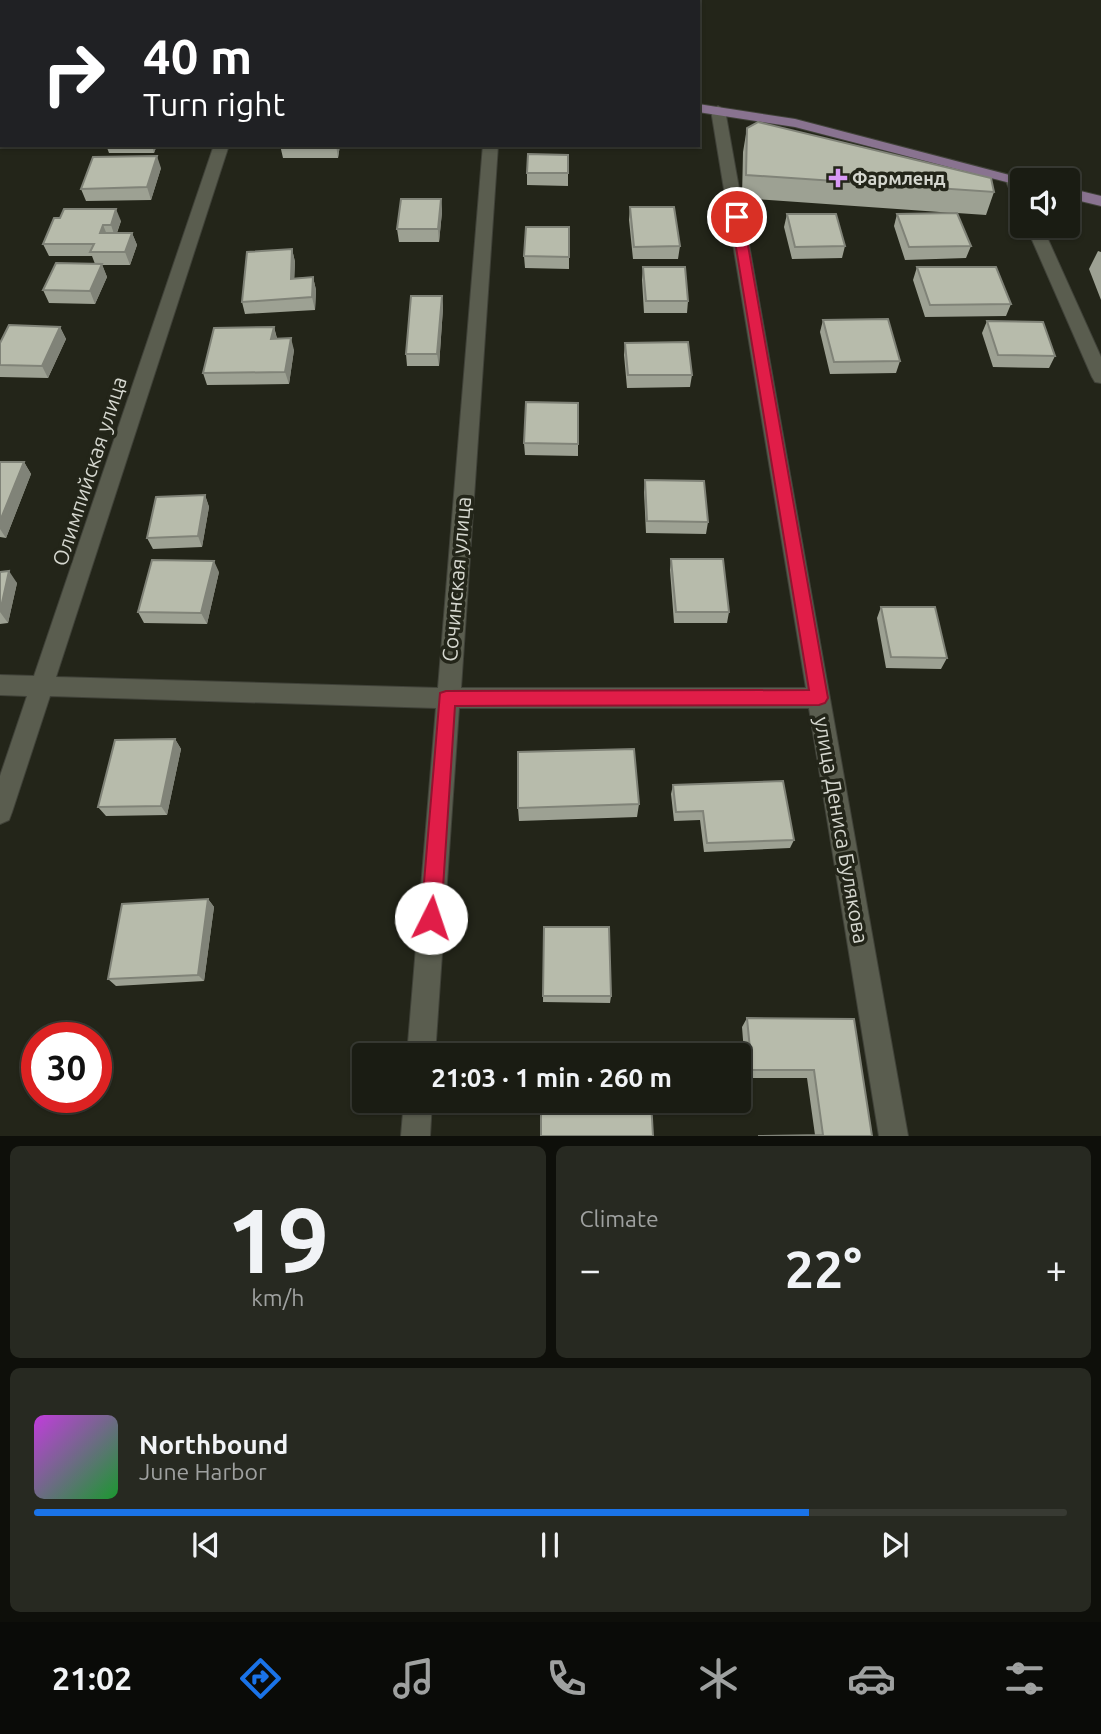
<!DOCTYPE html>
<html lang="en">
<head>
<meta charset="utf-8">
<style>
	:root { --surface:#1a1c13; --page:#272921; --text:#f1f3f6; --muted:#9fa1a0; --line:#383a33; --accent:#1a73e8 }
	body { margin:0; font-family:Ubuntu,sans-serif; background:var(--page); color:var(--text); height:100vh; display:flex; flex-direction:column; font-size:26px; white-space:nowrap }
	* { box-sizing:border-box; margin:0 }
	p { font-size:23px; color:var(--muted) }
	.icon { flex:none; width:38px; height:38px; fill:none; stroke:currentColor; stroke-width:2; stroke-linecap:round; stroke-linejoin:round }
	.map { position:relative; height:1136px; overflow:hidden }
	.side { display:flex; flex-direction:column; gap:10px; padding:10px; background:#0e0f0a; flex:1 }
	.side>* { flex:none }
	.hud { position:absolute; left:0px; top:0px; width:700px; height:147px; box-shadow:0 2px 5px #0004,0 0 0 2px var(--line); background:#202124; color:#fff; overflow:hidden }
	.tools { position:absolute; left:1010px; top:168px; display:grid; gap:14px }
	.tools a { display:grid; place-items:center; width:70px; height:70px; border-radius:7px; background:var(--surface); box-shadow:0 2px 5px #0004,0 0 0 2px var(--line); font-size:35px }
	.speed { position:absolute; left:21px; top:1022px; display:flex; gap:14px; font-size:35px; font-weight:700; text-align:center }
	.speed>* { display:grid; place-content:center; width:91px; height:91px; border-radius:50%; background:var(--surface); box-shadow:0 2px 5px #0004,0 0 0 2px var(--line); line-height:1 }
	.speed .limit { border:10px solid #d22; background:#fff; color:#111 }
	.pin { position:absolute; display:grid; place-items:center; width:60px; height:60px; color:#fff; margin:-30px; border:4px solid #fff; border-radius:50%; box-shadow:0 2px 7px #0007 }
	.me { position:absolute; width:77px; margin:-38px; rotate:4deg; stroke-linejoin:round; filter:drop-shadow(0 0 5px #0008) }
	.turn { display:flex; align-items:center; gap:24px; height:147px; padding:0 28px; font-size:32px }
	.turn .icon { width:91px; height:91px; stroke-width:2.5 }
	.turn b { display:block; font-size:49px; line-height:60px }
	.big { font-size:52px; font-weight:600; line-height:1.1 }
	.side .widget { flex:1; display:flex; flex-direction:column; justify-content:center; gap:10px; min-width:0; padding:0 24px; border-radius:10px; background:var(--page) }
	.side .dial { align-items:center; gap:0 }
	.dial b { font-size:91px; line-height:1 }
	.song { display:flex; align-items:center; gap:21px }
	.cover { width:84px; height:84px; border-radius:10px; background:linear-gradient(135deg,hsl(290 70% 55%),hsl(130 70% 35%)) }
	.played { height:7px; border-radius:4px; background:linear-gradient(90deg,var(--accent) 75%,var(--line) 75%) }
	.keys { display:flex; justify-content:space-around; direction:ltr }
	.heat { display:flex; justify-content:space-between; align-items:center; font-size:38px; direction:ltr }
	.side .tiles { flex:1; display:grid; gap:10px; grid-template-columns:1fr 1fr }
	.widget:last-child { grid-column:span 2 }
	.trip { position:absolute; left:352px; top:1043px; width:399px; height:70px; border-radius:7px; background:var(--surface); box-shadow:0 2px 5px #0004,0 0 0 2px var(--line); font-weight:600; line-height:70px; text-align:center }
	.tabs { display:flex; height:112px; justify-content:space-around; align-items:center; background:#0a0b08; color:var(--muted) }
	.tabs .icon { width:49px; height:49px }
	.tabs .current { color:var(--accent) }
	.tabs b { font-size:32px; color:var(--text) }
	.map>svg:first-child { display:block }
</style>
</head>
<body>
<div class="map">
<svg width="1101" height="1136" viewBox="0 0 1101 1136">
	<rect width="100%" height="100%" fill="#232519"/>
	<path fill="#47510b" d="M 0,0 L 616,0 L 2,2 L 2,18 Z"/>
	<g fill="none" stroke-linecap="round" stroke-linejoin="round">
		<g stroke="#404239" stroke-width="2">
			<path id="minor" d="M 0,100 L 2,100 L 2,108 L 0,108 Z
				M 718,106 L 725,110 L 908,1136 L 879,1136 L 809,708 L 459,708 L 435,1055 L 407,1055 L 436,708 L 50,696 L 12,812 L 9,820 L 0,824 L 0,776 L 27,696 L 0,695 L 0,675 L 34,676 L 214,145 L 229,145 L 56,677 L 438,688 L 483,145 L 498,145 L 461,688 L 806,688 L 711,110 Z
				M 1013,174 L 1018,176 L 1022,182 L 1022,204 L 1014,199 L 1005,179 Z
				M 1026,226 L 1042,226 L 1101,357 L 1101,383 L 1095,382 L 1092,377 Z
				M 404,1101 L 432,1101 L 430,1136 L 401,1136 Z"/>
		</g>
		<g stroke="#404239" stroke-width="2">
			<path id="major" d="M 0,35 L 2,35 L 2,43 L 0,43 Z
				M 698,104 L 795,119 L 1029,180 L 1022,180 L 1022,186 L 795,127 L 698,112 Z
				M 1068,188 L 1101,196 L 1101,206 L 1068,198 Z"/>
		</g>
		<use href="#minor" fill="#5a5d4f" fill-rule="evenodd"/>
		<use href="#major" fill="#897390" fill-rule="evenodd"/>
	</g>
	<path fill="#9da193" d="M 747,128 L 994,192 L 986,215 L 957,213 L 971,246 L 966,258 L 905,260 L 894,226 L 897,214 L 954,213 L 742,198 L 743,152 Z
		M 106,145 L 157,145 L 154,153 L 109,153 Z
		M 280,145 L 340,145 L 338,158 L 283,158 Z
		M 568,155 L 568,186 L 527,185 L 527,173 Z
		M 161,168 L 151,200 L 86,201 L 81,189 Z
		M 441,199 L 442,212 L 439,242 L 399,242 L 397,229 Z
		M 630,207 L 680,246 L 678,259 L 633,259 L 629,220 Z
		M 787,214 L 845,246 L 842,258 L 792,259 L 784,227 Z
		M 54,218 L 121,221 L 117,233 L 132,233 L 137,245 L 130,265 L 102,265 L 107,277 L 95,304 L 49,303 L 43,290 L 95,264 L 92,256 L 49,256 L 43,244 Z
		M 569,227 L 569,269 L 525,268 L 524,256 Z
		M 292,249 L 295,262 L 294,278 L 313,277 L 316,290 L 315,310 L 245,314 L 242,302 Z
		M 1098,251 L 1101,252 L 1101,300 L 1089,269 Z
		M 643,267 L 688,301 L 687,313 L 644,313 L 642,280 Z
		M 917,267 L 1011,304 L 1006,316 L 925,317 L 913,280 Z
		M 442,296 L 443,308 L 439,366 L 407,366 L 406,354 Z
		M 823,320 L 900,361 L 896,373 L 830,374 L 820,332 Z
		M 987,321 L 1055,356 L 1049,368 L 993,367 L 982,333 Z
		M 60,327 L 66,339 L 48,378 L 0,377 L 0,343 Z
		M 274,327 L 277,338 L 294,350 L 289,384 L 207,385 L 203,373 Z
		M 625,343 L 692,375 L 690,387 L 627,388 L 624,355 Z
		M 578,403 L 578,456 L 525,455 L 524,443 Z
		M 0,462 L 24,462 L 31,474 L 6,538 L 0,537 Z
		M 645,480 L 708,522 L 706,534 L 646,533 L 644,492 Z
		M 205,495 L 209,507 L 202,547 L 153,549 L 147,538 Z
		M 671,559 L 729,612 L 727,623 L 674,623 L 670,570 Z
		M 0,572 L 17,583 L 8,623 L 0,624 Z
		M 219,572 L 207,624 L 144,623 L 138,612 Z
		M 881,607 L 947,658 L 941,669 L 886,668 L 877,618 Z
		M 175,739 L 181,749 L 167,815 L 106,816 L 98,807 Z
		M 673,785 L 794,840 L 790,848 L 704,852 L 700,820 L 674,821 L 671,794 Z
		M 639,804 L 637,817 L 519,821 L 518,808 Z
		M 208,899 L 214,907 L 204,981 L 116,986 L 108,979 Z
		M 544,927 L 611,996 L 610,1003 L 543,1002 Z
		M 747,1018 L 854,1019 L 872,1136 L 815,1135 L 807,1078 L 746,1078 L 742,1027 Z"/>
	<path fill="#808378" d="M 152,145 L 157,145 L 154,153 Z
		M 336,145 L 340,145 L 338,158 Z
		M 157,156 L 161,168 L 151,200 L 147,187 Z
		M 441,199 L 442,212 L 439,242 L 438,229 Z
		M 116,209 L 121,221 L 115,237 L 111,225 Z
		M 103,225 L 108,237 L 100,233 Z
		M 132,233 L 137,245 L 130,265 L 125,252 Z
		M 292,249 L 295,262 L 294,291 L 291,279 Z
		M 102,264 L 107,277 L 95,304 L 90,291 Z
		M 313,277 L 316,290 L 315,310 L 312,297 Z
		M 442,296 L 443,308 L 439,366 L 437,354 Z
		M 60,327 L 66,339 L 48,378 L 42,366 Z
		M 274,327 L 277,340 L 271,339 Z
		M 291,338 L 294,350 L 289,384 L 285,372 Z
		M 24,462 L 31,474 L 6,538 L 0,529 L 0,521 Z
		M 205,495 L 209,507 L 202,547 L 198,536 Z
		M 214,561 L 219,572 L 207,624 L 201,613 Z
		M 9,571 L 17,583 L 8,623 L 0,612 Z
		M 175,739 L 181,749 L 167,815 L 161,806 Z
		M 208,899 L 214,907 L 204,981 L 198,975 Z"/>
	<path fill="#b7bbab" stroke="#808378" stroke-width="2" d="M 758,122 L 991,178 L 994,192 L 746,175 L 747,128 Z
		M 280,145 L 336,145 L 280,146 Z
		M 528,154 L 568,155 L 568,173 L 527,173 Z
		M 157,156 L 147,187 L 81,189 L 93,157 Z
		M 401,199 L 441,199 L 438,229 L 397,229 Z
		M 630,207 L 674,207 L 680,246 L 634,247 Z
		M 64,209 L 116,209 L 111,225 L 103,225 L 100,233 L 132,233 L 125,252 L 90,252 L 94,244 L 43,244 L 54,218 L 60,218 Z
		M 957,213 L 971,246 L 909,247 L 897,214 Z
		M 787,214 L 836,214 L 845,246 L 795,247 Z
		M 526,227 L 569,227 L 569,257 L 524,256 Z
		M 292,249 L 291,279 L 313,277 L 312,297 L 242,302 L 247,252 Z
		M 56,263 L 102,264 L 90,291 L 43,290 Z
		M 643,267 L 685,267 L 688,301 L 646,301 Z
		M 917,267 L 996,267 L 1011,304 L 930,305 Z
		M 411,296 L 442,296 L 437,354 L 406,354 Z
		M 888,319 L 900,361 L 834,362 L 823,320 Z
		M 987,321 L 1043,322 L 1055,356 L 998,355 Z
		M 9,325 L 60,327 L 42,366 L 0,365 L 0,343 Z
		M 274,327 L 271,339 L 291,338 L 285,372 L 203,373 L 214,328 Z
		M 688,342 L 692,375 L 628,375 L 625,343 Z
		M 526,402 L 578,403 L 578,444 L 524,443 Z
		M 0,462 L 24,462 L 0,521 Z
		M 645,480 L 704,481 L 708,522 L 647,521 Z
		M 205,495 L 198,536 L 147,538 L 156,497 Z
		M 671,559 L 723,559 L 729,612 L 676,612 Z
		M 152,560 L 214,561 L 201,613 L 138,612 Z
		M 9,571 L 0,612 L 0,572 Z
		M 881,607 L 935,607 L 947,658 L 891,657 Z
		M 175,739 L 161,806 L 98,807 L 115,740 Z
		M 634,749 L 639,804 L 518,808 L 518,752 Z
		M 783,781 L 794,840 L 707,843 L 703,811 L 676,812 L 673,785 Z
		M 208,899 L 198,975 L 108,979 L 122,904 Z
		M 544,927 L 609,927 L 611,996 L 543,996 Z
		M 747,1018 L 854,1019 L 872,1136 L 758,1136 L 823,1135 L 814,1070 L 752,1070 Z
		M 648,1052 L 648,1055 L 541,1055 L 541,1053 Z
		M 541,1101 L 651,1101 L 653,1136 L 541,1136 Z"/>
	<path fill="#e11d48" stroke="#92132f" stroke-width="2" d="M 737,213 L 743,217 L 828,698 L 825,703 L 819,705 L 455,706 L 441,918 L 438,925 L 431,928 L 424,925 L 421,918 L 440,693 L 446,691 L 809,690 L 731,217 Z"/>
	<path fill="#d99af7" stroke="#232519" stroke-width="2.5" d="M834.5 167.5h7v7h7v7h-7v7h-7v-7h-7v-7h7z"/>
	<g text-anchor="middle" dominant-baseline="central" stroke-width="7" stroke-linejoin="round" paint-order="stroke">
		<g font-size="18" font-weight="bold" fill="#d5d7cf" stroke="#232519" text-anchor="start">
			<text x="852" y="178">Фармленд</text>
		</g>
		<g font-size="21" fill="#d5d7cf" stroke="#232519">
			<text transform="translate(89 471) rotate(-72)">Олимпийская улица</text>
			<text transform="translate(456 579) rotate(-85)">Сочинская улица</text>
			<text transform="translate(842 830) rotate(80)">улица Дениса Булякова</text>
		</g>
	</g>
</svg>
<div class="tools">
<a><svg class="icon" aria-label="sound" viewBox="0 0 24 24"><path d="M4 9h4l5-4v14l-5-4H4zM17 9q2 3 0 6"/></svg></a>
</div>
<div class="speed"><div class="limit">30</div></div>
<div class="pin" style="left:737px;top:217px;background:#d93025"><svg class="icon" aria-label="arrive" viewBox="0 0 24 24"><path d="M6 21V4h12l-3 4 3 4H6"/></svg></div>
<svg class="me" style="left:431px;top:918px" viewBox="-20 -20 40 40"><circle r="19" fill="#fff"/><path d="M0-13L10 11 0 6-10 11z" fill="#e11d48"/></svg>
<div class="trip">21:03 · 1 min · 260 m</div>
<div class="hud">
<div class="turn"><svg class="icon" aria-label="right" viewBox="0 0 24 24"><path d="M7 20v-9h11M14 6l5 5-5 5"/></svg><div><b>40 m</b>Turn right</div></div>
</div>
</div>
<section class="side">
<div class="tiles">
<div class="widget dial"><b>19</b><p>km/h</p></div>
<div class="widget"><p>Climate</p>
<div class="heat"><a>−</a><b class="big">22°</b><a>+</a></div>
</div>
<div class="widget">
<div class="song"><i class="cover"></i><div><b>Northbound</b><p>June Harbor</p></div></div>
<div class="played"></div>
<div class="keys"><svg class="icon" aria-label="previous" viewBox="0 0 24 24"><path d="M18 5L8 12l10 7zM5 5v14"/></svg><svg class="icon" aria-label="pause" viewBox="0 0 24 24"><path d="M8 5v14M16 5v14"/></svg><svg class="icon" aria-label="next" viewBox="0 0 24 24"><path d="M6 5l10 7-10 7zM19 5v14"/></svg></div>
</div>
</div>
</section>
<nav class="tabs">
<b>21:02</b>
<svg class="icon current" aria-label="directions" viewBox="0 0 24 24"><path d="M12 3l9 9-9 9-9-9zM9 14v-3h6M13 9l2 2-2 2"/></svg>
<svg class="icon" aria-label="music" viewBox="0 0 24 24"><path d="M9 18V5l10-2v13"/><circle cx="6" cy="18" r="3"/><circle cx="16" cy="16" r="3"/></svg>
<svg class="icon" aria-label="phone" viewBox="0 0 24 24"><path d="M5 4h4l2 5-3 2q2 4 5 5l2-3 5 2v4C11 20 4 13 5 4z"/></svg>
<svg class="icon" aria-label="climate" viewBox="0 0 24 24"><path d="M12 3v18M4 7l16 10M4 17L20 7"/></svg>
<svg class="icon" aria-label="car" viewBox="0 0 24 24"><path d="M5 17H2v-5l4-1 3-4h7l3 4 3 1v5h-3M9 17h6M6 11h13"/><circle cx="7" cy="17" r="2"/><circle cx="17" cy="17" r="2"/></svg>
<svg class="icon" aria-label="filters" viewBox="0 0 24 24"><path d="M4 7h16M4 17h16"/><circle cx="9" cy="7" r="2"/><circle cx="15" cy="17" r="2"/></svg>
</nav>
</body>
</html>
